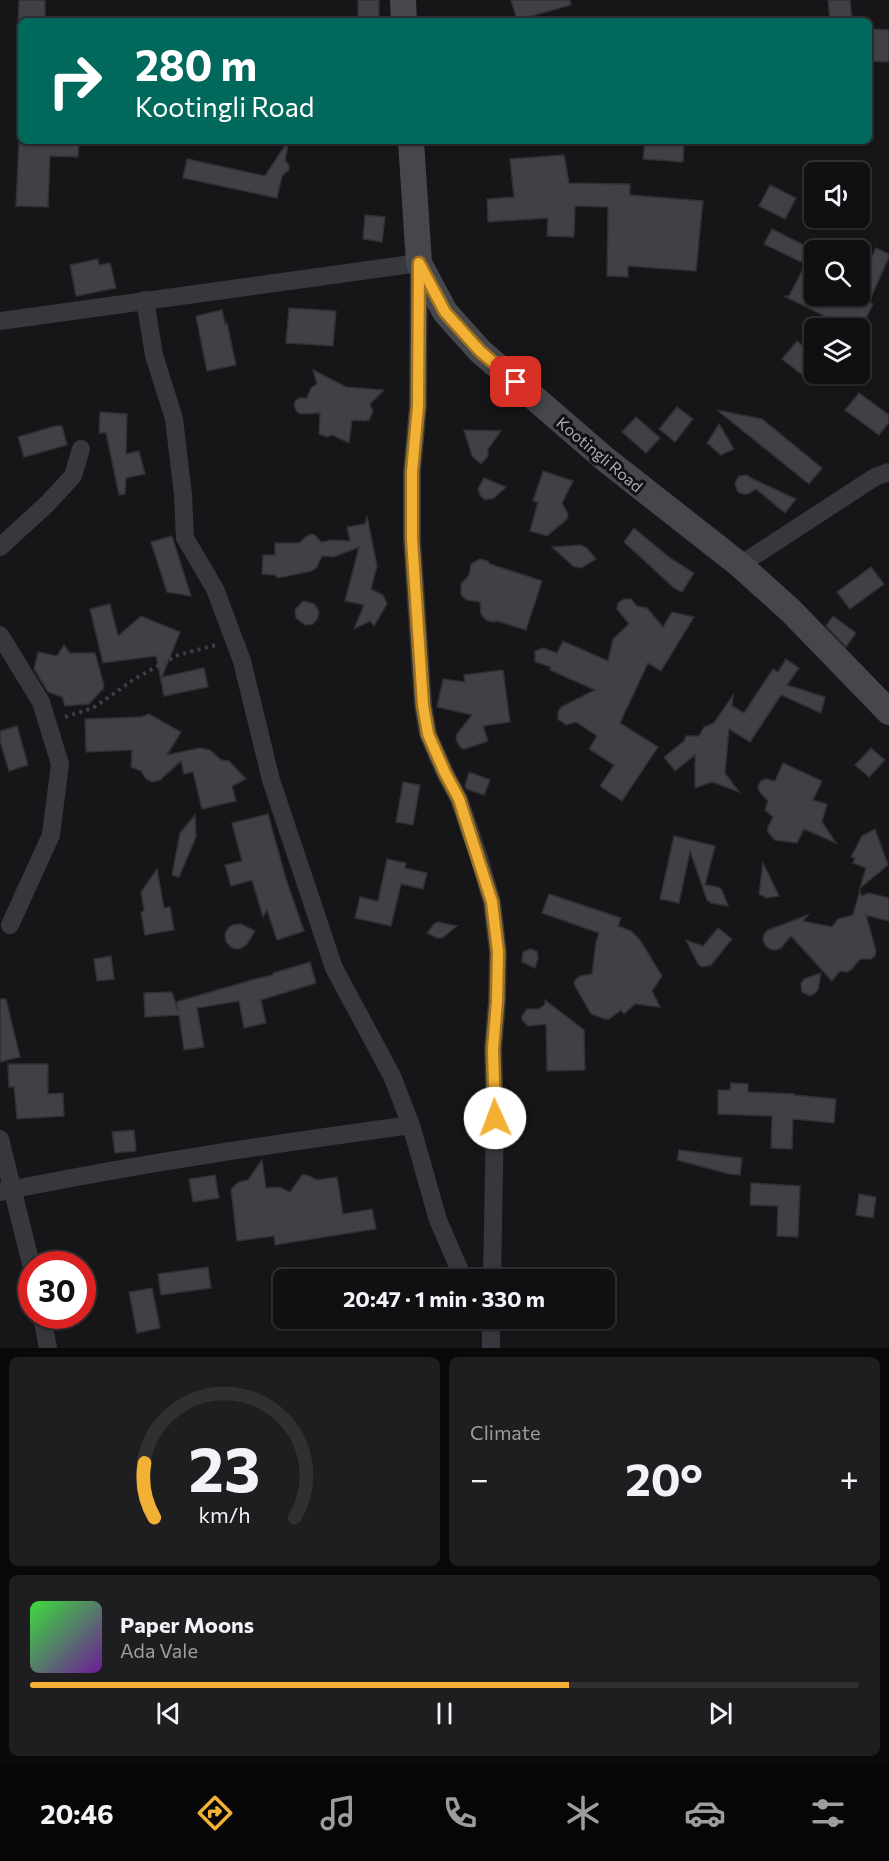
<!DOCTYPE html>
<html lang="en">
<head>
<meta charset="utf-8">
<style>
	:root { --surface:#101012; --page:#1e1e20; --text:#f1f3f6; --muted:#9c9d9f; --line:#303032; --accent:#f2b134 }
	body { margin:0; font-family:Commissioner,sans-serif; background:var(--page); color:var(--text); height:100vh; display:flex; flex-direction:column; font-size:22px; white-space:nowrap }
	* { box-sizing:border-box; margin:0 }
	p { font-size:20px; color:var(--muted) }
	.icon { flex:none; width:33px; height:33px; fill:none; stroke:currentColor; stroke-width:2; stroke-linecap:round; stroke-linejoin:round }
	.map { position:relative; height:1348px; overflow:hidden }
	.details { display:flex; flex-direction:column; gap:9px; padding:9px; background:#09090a; flex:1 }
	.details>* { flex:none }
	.hud { position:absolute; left:18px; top:18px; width:854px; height:126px; border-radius:9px; box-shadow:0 2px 4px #0004,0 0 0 2px var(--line); background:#00695c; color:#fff; overflow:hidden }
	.buttons { position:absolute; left:804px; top:162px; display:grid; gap:12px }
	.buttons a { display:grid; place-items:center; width:66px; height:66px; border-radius:9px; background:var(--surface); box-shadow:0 2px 4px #0004,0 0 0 2px var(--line); font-size:30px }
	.speed { position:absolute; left:18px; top:1251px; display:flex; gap:12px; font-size:30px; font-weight:700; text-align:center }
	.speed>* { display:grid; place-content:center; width:78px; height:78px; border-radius:50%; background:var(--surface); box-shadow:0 2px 4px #0004,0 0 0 2px var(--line); line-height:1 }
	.speed .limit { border:9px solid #d22; background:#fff; color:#111 }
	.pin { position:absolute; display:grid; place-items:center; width:51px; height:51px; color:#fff; margin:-26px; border-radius:12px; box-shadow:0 3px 9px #0006 }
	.me { position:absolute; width:66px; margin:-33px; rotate:358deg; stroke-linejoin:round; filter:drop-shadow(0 0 4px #0008) }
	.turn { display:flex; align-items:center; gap:21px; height:126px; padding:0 18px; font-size:27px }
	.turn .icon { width:78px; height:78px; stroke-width:2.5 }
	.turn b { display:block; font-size:42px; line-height:51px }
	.big { font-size:45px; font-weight:700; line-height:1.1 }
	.details .widget { flex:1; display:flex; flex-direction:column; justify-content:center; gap:9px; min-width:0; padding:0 21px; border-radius:9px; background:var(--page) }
	.details .dial { align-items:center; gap:0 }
	.dial svg { height:156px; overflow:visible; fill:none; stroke:var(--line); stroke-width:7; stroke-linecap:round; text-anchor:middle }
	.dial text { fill:var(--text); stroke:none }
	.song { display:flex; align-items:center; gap:18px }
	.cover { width:72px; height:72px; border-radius:9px; background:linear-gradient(135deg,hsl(120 70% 55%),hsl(280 70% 35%)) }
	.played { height:6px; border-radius:3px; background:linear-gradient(90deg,var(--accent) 65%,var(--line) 65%) }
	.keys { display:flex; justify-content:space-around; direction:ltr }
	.heat { display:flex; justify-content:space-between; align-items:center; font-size:33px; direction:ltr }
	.details .tiles { flex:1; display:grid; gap:9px; grid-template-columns:1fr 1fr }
	.widget:last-child { grid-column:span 2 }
	.trip { position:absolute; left:273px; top:1269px; width:342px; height:60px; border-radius:9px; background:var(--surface); box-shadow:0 2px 4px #0004,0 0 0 2px var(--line); font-weight:700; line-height:60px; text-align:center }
	.menu { display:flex; height:96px; justify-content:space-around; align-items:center; background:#060607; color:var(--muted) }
	.menu .icon { width:42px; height:42px }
	.menu .on { color:var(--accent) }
	.menu b { font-size:27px; color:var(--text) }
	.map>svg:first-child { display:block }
</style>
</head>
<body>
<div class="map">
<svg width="889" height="1348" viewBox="0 0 889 1348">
	<rect width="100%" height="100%" fill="#161618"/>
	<path fill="#404145" stroke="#303034" stroke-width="1.5" d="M 19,0 L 45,0 L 45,21 L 18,21 Z
		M 358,0 L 379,0 L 379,21 L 358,21 Z
		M 511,0 L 570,0 L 571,5 L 517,20 Z
		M 828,0 L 850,0 L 852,21 L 830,21 Z
		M 871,29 L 889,30 L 889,62 L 869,61 Z
		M 19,141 L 79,141 L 78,157 L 50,156 L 48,207 L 16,206 Z
		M 288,141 L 289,141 L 285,160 L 289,165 L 289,170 L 282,176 L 277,198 L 183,178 L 187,159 L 265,176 Z
		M 645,141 L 684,141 L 683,162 L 643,159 Z
		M 564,155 L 569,183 L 630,184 L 630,195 L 703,201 L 696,271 L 628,266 L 628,277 L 607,276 L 608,207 L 575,206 L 574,237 L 547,236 L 548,218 L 488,222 L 487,199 L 514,197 L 510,159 Z
		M 770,185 L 796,198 L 785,219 L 759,206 Z
		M 365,215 L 385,217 L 382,242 L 363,239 Z
		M 772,229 L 808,247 L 801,262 L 764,244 Z
		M 876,248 L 889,254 L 889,257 L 869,302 L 873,304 L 860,331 L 860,328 L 849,328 L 784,296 L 789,296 L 803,269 L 814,275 L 814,296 L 860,296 L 860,271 L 864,273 Z
		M 98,259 L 99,265 L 110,263 L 116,288 L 76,296 L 70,265 Z
		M 289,308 L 336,311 L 333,346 L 286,343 Z
		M 222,310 L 225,324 L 227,323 L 236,365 L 207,371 L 196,316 Z
		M 797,341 L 814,355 L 814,384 L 782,359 Z
		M 313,370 L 346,387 L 384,390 L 370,404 L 373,411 L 369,420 L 365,421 L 352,420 L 349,443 L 332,435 L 327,437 L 319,434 L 320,413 L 301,414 L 297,412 L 295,408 L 294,404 L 296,400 L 300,398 L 307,398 L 311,388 L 317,384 Z
		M 859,393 L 889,415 L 889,422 L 879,435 L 845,410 Z
		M 677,407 L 693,419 L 675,442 L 659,429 Z
		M 717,410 L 762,419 L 822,468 L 809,484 Z
		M 100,412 L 127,414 L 126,454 L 139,451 L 145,474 L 126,478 L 125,494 L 119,495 L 106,433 L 99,433 Z
		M 636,417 L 660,438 L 646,453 L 622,432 Z
		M 719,424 L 734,449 L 721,455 L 707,443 Z
		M 55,426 L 62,426 L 67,445 L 24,457 L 18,437 Z
		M 464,430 L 501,431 L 488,449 L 488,456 L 481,464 L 472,456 Z
		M 543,471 L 573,481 L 562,503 L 568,514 L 567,519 L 547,536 L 530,531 L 538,502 L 533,501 Z
		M 747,475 L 753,479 L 796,499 L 785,513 L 756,489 L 748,494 L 743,494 L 738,492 L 735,483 L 739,476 Z
		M 484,478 L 506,487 L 494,498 L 485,500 L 480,495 L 478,489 Z
		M 367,516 L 377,566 L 371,589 L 383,595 L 387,604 L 374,626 L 370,621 L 354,629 L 364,605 L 345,601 L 359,547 L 334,557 L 322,556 L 317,567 L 312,571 L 278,578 L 275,575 L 262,574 L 263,555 L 275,555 L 275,543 L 299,543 L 307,536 L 312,534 L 316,536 L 321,542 L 332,540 L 350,541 L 347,527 L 365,524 Z
		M 634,528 L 670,558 L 694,573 L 682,592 L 674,588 L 624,542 Z
		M 172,536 L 191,596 L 167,592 L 151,542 Z
		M 580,545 L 587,548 L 596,559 L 581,568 L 573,566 L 552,547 Z
		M 480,559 L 487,561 L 490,564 L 542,581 L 526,630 L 497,621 L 493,622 L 486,620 L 481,614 L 480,602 L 467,600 L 461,595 L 461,584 L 469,575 L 471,564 Z
		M 871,567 L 884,584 L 850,609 L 837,592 Z
		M 624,599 L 631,599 L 637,606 L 647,608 L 663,627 L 672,612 L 694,617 L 661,671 L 648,663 L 620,723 L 658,747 L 622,801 L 600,786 L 614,765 L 589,749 L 597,736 L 576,722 L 566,725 L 558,719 L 558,712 L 561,707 L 595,690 L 550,670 L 551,667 L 535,662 L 535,651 L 543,648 L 557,653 L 563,641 L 608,661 L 613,639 L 629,624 L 617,609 L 618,603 Z
		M 303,601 L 314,604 L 319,611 L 318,618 L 313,624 L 305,625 L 296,618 L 295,610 Z
		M 110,604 L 118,636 L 141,616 L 180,632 L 162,677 L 204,668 L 208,687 L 164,696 L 156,656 L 103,663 L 90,609 Z
		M 833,616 L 856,633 L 846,647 L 826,626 Z
		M 64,645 L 70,653 L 95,653 L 104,685 L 103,689 L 89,704 L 65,706 L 62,697 L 48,692 L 34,669 L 38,652 L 57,656 Z
		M 786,659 L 799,668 L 787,685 L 825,697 L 821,713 L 781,695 L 750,742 L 729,729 L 725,773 L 739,792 L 712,782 L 695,788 L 695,755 L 675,771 L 664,757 L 684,741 L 686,736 L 699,736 L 704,727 L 714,723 L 733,695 L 732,706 L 744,713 L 773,669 L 778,672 Z
		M 503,670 L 510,722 L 483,726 L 488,741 L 465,749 L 461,748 L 456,740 L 457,734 L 472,715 L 437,707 L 443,679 L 465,682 L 464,675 Z
		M 149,714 L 181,732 L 167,755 L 200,748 L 210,750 L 221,760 L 229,761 L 246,779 L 232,786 L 236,801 L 202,809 L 193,772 L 184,774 L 181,761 L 160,780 L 152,782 L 146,779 L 141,771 L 131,767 L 132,750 L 86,752 L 85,719 L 141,717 Z
		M 17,726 L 28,765 L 9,771 L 0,741 L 0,731 Z
		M 871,748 L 885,760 L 869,777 L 855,765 Z
		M 783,763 L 822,781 L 813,800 L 827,804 L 822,822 L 836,843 L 804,829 L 797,843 L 775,840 L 768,832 L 768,827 L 773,817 L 765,810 L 768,801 L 759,791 L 758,786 L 761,781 L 766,779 L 775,781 Z
		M 469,772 L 490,780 L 484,795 L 466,789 L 465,786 Z
		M 403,782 L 420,785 L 413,825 L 396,822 Z
		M 268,814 L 286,879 L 304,931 L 277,940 L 267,910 L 263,917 L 252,880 L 231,886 L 225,865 L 242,861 L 232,823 Z
		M 195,815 L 196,837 L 179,877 L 172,875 L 180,833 Z
		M 875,829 L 888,865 L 860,888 L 866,868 L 853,863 L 855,858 L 851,857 L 862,836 Z
		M 674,836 L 715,846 L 705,885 L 718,887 L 722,890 L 728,906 L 711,903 L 707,900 L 690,851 L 679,903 L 660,899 Z
		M 387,859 L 406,863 L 405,868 L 427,873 L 423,889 L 401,884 L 391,926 L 355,918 L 360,897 L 378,901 Z
		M 763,863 L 779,896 L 767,898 L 759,894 Z
		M 157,869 L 164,908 L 170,907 L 174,930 L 145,935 L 141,912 L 144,911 L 141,892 Z
		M 860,890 L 861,896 L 869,893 L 889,898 L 889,921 L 866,915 L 876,951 L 875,956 L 871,959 L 860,959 L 851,970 L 847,972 L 840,971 L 832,981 L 791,936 L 781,948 L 776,950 L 770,949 L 765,945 L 763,940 L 764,934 L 768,930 L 808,915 L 803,921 L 832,927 L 838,919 L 853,915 Z
		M 549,894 L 621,918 L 618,926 L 631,931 L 640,940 L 662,976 L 652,991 L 660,1007 L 635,1004 L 624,1014 L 621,1010 L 609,1019 L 605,1019 L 591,1014 L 575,986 L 574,982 L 577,978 L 580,976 L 592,974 L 596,942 L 599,933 L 542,913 Z
		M 438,922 L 457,926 L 442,938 L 437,938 L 427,933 L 434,924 Z
		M 241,924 L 255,931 L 247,944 L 240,949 L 236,949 L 232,948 L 226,942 L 225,934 L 229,927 L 233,925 Z
		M 718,928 L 732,939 L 711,965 L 702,967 L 698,964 L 686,940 L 703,946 Z
		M 530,949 L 537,951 L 538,958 L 535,968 L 522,962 L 523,952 Z
		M 111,956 L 114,979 L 97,981 L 94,959 Z
		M 310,962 L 316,983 L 261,1000 L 266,1023 L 244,1028 L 239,1001 L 197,1008 L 204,1047 L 184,1050 L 179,1015 L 145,1017 L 144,993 L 172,992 L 178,1011 L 176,1002 L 255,979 L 273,975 L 273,973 Z
		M 821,973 L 818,990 L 814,994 L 810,996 L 802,992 L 801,983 L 804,979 Z
		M 0,999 L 6,999 L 20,1057 L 0,1062 Z
		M 545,1000 L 584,1030 L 585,1070 L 547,1071 L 546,1024 L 528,1026 L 522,1020 L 522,1016 L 527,1009 L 539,1009 L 545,1004 Z
		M 8,1064 L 48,1064 L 48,1094 L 63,1093 L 64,1116 L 17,1119 L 14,1087 L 9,1087 Z
		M 731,1083 L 748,1084 L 748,1092 L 794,1094 L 794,1095 L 836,1099 L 834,1123 L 793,1119 L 792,1149 L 771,1148 L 772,1116 L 718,1114 L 718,1090 L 730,1090 Z
		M 134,1130 L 136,1151 L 115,1153 L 112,1132 Z
		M 679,1150 L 742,1158 L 740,1175 L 729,1174 L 677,1160 Z
		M 262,1160 L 266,1188 L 279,1187 L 290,1192 L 302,1175 L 307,1175 L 317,1180 L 337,1177 L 343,1214 L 372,1209 L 376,1229 L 275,1245 L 274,1236 L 237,1241 L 231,1189 L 239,1182 L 248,1180 Z
		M 215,1175 L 219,1198 L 193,1202 L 189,1179 Z
		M 751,1183 L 800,1186 L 798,1237 L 777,1236 L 778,1206 L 750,1205 Z
		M 859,1194 L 876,1197 L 873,1218 L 856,1215 Z
		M 208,1267 L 211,1288 L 161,1295 L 158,1274 Z
		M 152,1288 L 160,1328 L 137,1333 L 129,1292 Z"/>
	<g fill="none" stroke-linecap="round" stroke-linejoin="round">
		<path stroke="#3d3f44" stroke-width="4" stroke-dasharray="3 4.5" stroke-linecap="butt" d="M 65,717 L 93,708 L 136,678 L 178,655 L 216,645"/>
		<path stroke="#37383d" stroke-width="18" d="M 145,300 L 154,355 L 174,419 L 183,495 L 185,538 L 215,589 L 242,661 L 271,780 L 334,968 L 392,1076 L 411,1125 L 438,1220 L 464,1280
			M 0,321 L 419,263 L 418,406 L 412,472 L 412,539 L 423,705 L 428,734 L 445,773 L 459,799 L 480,861 L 492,902 L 498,952 L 497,1001 L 493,1049 L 495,1118 L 492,1280
			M 0,547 L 47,504 L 73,476 L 81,449
			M 740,565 L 875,477 L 889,472
			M 0,635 L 41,702 L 60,764 L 51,835 L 10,925
			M 0,1139 L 32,1268
			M 0,1192 C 136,1164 273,1144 411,1125
			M 42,1316 L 48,1348
			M 491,1348 L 491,1318"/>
		<path stroke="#45474d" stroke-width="26" d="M 403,0 L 404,21
			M 411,141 L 419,263 L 445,312 L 480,351 L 605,459 L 740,565 L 791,611 L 889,712"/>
	</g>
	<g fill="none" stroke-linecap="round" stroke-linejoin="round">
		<g stroke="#9d7322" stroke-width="15">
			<path id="route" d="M 495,1118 L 493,1049 L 497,1001 L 498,952 L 492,902 L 459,799 L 445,773 L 428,734 L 423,705 L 412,539 L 412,472 L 418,406 L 419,263 L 445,312 L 480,351 L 516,382"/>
		</g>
		<use href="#route" stroke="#f2b134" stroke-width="10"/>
	</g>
	<g text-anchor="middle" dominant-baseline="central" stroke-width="6" stroke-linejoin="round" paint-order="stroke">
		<g font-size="16" fill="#a8adb8" stroke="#111113">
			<text transform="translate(600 454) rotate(40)">Kootingli Road</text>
		</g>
	</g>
</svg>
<div class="buttons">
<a><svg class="icon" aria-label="sound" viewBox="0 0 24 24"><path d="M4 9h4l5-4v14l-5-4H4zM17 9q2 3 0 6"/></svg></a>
<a><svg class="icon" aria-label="search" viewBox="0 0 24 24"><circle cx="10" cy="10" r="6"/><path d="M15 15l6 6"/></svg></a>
<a><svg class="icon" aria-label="layers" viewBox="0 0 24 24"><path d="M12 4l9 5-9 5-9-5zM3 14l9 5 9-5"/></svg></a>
</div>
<div class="speed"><div class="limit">30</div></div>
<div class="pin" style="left:516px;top:382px;background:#d93025"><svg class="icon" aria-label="arrive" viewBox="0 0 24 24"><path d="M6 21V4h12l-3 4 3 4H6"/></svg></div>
<svg class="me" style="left:495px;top:1118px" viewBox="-20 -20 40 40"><circle r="19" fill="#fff"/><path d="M0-13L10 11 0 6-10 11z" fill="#f2b134"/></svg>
<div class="trip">20:47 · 1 min · 330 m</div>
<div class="hud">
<div class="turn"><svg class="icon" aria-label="right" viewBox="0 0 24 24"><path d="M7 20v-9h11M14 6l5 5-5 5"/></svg><div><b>280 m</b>Kootingli Road</div></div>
</div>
</div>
<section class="details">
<div class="tiles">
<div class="widget dial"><svg viewBox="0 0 100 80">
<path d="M14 69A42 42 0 1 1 86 69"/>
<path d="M14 69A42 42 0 0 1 9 41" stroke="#f2b134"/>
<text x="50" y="56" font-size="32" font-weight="700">23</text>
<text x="50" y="72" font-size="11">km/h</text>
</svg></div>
<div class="widget"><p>Climate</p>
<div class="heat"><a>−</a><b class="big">20°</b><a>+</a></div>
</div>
<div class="widget">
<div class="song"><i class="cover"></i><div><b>Paper Moons</b><p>Ada Vale</p></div></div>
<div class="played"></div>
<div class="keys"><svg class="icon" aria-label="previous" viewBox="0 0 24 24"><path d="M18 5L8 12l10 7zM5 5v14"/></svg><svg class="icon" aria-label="pause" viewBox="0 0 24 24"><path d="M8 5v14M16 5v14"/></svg><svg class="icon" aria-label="next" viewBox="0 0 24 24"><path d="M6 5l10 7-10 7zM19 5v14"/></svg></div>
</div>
</div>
</section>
<nav class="menu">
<b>20:46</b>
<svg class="icon on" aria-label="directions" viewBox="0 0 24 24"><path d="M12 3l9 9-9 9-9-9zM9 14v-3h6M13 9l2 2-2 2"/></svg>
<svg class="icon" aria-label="music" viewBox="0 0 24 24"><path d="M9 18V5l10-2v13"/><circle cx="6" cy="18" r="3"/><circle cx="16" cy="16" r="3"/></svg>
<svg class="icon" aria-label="phone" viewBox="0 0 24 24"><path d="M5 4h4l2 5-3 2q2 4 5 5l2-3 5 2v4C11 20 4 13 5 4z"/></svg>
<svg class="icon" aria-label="climate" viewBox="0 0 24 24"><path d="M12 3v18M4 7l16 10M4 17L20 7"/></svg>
<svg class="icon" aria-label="car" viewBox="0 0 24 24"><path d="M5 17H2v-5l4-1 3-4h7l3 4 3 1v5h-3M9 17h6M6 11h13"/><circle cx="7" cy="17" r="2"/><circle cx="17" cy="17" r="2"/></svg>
<svg class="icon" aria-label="filters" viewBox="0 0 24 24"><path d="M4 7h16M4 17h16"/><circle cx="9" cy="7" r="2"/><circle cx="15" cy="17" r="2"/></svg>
</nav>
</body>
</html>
